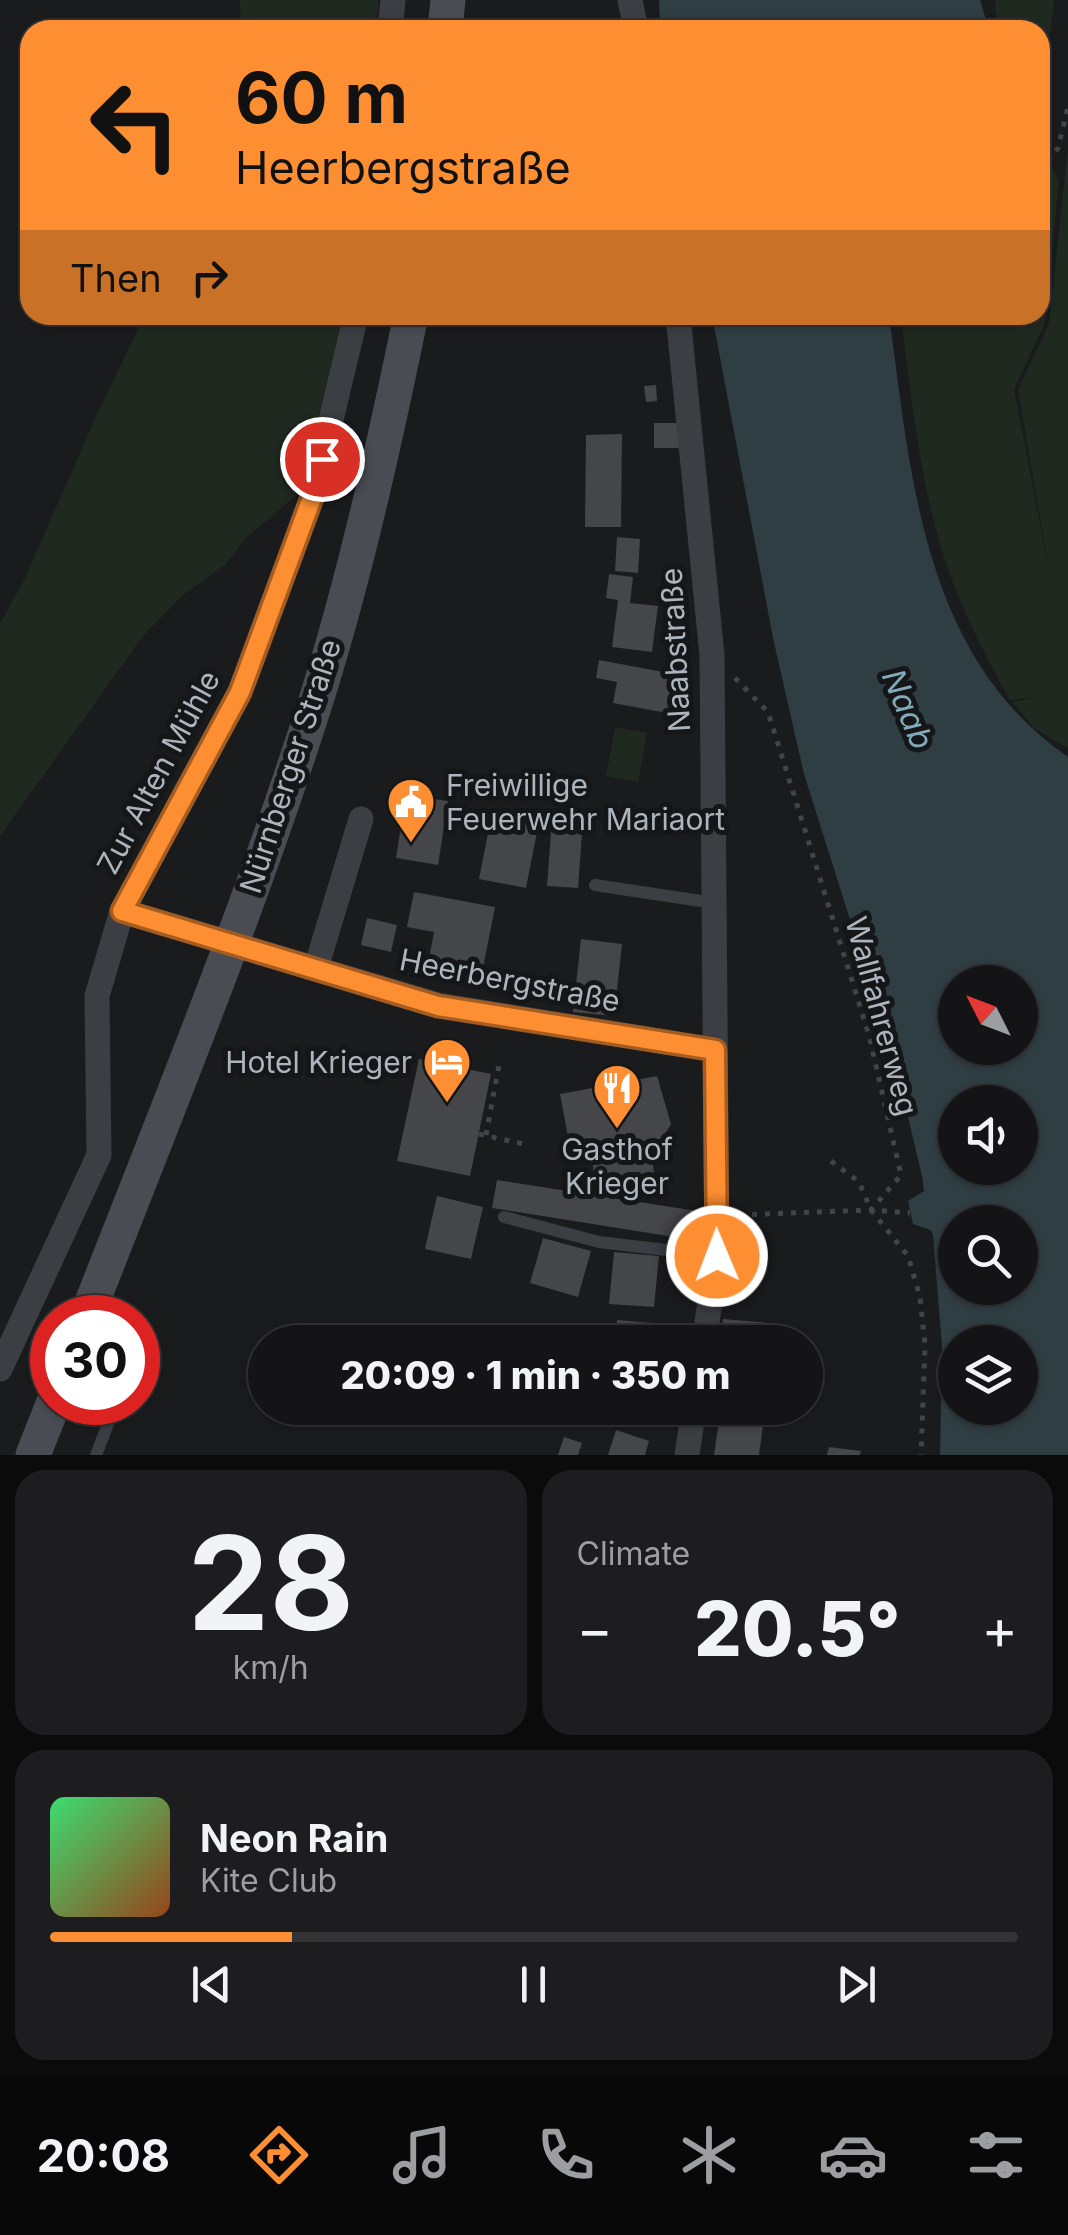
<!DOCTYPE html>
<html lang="en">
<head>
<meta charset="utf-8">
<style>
	:root { --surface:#141416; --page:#1d1d1f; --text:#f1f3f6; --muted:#9d9ea1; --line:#333335; --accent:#fd8e32 }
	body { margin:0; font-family:Inter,sans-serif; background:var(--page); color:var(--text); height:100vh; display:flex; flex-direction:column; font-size:38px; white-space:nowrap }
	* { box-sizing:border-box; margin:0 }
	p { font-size:32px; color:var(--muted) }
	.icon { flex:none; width:55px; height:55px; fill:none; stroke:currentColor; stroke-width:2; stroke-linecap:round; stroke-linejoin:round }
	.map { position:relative; height:1455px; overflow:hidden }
	.details { display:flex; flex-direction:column; gap:15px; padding:15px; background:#0b0b0c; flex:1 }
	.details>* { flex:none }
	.hud { position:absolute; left:20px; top:20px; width:1030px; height:305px; border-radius:30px; box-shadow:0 2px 8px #0004,0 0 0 2px var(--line); background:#fd8e32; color:#111; overflow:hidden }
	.needle { width:65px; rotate:312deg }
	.tools { position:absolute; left:938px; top:965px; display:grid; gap:20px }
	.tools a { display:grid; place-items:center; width:100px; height:100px; border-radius:50%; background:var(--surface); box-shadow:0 2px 8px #0004,0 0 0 2px var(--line); font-size:50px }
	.speed { position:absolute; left:30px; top:1295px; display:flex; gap:20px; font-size:50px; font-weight:700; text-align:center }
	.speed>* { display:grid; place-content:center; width:130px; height:130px; border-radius:50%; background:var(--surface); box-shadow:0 2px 8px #0004,0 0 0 2px var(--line); line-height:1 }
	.speed .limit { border:15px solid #d22; background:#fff; color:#111 }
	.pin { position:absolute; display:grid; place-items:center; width:85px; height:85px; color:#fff; margin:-42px; border:5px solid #fff; border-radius:50%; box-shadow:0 2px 10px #0007 }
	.me { position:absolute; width:110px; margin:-55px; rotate:359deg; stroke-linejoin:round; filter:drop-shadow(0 0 8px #0008) }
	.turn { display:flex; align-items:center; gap:35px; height:210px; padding:0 50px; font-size:45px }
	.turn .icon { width:130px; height:130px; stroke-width:2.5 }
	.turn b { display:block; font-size:70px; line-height:85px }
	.then { display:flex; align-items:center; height:95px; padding:0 50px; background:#0003; gap:20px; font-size:38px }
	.big { font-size:75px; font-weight:800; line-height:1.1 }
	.details .widget { flex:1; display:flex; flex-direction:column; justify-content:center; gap:15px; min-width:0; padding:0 35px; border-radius:30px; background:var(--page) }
	.details .dial { align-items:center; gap:0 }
	.dial b { font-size:130px; line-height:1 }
	.song { display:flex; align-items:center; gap:30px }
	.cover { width:120px; height:120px; border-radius:15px; background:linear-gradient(135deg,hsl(140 70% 55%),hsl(20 70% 35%)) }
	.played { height:10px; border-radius:5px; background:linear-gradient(90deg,var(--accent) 25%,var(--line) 25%) }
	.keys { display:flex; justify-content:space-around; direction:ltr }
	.heat { display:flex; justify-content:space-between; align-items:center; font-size:55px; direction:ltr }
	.details .tiles { flex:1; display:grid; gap:15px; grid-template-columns:1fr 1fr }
	.widget:last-child { grid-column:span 2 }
	.trip { position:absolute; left:248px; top:1325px; width:575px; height:100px; border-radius:50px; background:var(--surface); box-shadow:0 2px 8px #0004,0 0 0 2px var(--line); font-weight:800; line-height:100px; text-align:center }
	.tabs { display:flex; height:160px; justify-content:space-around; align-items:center; background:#080809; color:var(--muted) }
	.tabs .icon { width:70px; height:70px }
	.tabs .selected { color:var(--accent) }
	.tabs b { font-size:45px; color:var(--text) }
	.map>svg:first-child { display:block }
</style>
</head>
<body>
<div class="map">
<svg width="1068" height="1455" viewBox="0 0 1068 1455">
	<rect width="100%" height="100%" fill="#1a1b1d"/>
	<path fill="#202920" d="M 240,0 L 379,0 L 376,30 L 241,30 Z
		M 995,0 L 1054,0 L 1040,117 L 1040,30 L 998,30 Z
		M 1068,148 L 1068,748 L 1034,728 L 1012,702 L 1035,697 L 1010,700 C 981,648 954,595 938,537 C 918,465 910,388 901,315 L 1040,315 L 1040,173 L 1050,163 L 1059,180 L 1045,323 L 1014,389 L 1051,581 L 1018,390 L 1049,324 Z
		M 145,315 L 343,315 L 300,492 L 246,538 L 225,565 L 183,595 L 143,636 L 0,836 L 0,624 L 25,578 L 98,412 Z
		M 615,727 L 647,733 L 638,782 L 606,776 Z"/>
	<path fill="#2f3e43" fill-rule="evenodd" d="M 659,0 L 980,0 L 989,30 L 660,30 Z
		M 712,315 L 889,315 C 911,475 922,656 1068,757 L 1068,1455 L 940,1455 L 942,1346 L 933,1235 L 931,1230 L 913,1224 L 908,1201 L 924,1191 L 922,1176 L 895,1062 L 804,774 L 773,638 ZM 955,982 L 1020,982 L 1020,1048 L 955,1048 ZM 955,1102 L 1020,1102 L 1020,1168 L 955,1168 ZM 955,1222 L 1020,1222 L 1020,1288 L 955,1288 ZM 955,1342 L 1020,1342 L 1020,1408 L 955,1408 Z"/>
	<path fill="#44464a" d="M 656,385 L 657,401 L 646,402 L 644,386 Z
		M 654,423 L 678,423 L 679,448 L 654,448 Z
		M 622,434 L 621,527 L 585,527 L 586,435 Z
		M 617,537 L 640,539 L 638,573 L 615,571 Z
		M 609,574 L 633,577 L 630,603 L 658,606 L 652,652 L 612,647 L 618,600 L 606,598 Z
		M 599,660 L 679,675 L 672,714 L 613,703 L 617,682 L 596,678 Z
		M 406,795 L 448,801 L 438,865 L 396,858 Z
		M 492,813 L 539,822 L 526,888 L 479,879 Z
		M 552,818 L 583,820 L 578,888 L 547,886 Z
		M 414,892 L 495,907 L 482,973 L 428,964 L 434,932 L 407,927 Z
		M 367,918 L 397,925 L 391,952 L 361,945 Z
		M 581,939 L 622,944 L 614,1016 L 573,1012 Z
		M 419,1059 L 491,1074 L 470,1176 L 397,1161 Z
		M 657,1076 L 671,1124 L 652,1156 L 654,1174 L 596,1184 L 588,1138 L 569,1142 L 560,1094 Z
		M 497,1180 L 697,1211 L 693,1240 L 492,1208 Z
		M 437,1196 L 483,1207 L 471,1259 L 425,1249 Z
		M 543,1238 L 591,1251 L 578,1297 L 530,1283 Z
		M 614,1252 L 659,1256 L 654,1307 L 609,1304 Z
		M 723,1319 L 769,1323 L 767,1342 L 721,1342 Z
		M 617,1320 L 653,1323 L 651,1342 L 614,1342 Z
		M 721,1408 L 765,1410 L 759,1455 L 714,1455 Z
		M 616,1430 L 649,1441 L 645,1455 L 608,1455 Z
		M 564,1437 L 582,1443 L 578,1455 L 558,1455 Z
		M 829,1447 L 861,1451 L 860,1455 L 827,1455 Z"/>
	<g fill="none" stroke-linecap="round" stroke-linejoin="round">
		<path stroke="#414549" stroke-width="5" stroke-dasharray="5 8" stroke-linecap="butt" d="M 1040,172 L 1058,148 L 1068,107
			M 735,678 L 768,712 L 869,1035 L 901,1175 L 871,1210
			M 479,1134 L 528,1145
			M 486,1135 L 499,1065
			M 831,1161 L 859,1182 L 871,1210 L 908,1256 L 920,1297 L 925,1345 L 921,1455
			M 624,1179 L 625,1191
			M 739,1215 L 871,1210 L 910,1213"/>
		<path stroke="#3b3e42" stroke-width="12" d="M 595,885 L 714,903
			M 504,1217 L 599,1242 L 717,1256
			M 96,1455 L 108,1424"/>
		<path stroke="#3b3e42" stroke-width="25" d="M 630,0 L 636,30
			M 390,30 L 393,0
			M 678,315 L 712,655 L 717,1256 L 704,1342
			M 122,911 L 438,1005 L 715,1050
			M 316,968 L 361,819
			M 0,1369 L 99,1155 L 97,996 L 122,911 L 240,692 L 313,495 L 356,315
			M 687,1455 L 694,1408"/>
		<path stroke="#494d53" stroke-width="35" d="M 445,30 L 448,0
			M 86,1318 C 167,1110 252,904 319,691 C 357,568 385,441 411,315
			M 33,1455 L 54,1402"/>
	</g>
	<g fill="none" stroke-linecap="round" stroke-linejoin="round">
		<g stroke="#a45c20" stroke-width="25">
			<path id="route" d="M 322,459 L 313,495 L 240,692 L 122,911 L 438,1006 L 715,1050 L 717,1256"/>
		</g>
		<use href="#route" stroke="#fd8e32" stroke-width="18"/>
	</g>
	<defs>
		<g id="civic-pin" transform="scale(2.5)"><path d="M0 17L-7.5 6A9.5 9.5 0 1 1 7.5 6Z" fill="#fd8e32" stroke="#151618"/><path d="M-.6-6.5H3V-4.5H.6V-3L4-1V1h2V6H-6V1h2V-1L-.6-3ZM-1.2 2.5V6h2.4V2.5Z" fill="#fff"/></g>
		<g id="hotel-pin" transform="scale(2.5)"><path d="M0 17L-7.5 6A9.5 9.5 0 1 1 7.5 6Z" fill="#fd8e32" stroke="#151618"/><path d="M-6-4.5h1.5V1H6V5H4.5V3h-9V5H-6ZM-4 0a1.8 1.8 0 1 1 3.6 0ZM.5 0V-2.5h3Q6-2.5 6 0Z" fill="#fff"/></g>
		<g id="restaurant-pin" transform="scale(2.5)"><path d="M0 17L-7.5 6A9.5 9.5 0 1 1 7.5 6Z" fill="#fd8e32" stroke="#151618"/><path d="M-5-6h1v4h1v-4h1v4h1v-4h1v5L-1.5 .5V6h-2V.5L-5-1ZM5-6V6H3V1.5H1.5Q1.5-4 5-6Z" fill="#fff"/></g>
	</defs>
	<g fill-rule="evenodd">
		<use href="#civic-pin" x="411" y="802"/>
		<use href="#hotel-pin" x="447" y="1062"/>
		<use href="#restaurant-pin" x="617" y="1088"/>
	</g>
	<g text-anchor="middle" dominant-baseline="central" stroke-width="10" stroke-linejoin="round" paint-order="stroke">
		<g font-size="30" fill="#acb5bd" stroke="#151618">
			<text transform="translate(675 650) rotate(-93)">Naabstraße</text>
			<text transform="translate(290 766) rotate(-72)">Nürnberger Straße</text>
			<text transform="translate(158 772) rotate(-62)">Zur Alten Mühle</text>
			<text transform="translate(510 980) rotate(11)">Heerbergstraße</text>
			<text transform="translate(882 1016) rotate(75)">Wallfahrerweg</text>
		</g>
		<g font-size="30" fill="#acb5bd" stroke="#151618" text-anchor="start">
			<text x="446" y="785">Freiwillige<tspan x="446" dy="34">Feuerwehr Mariaort</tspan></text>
			<text x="412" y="1062" text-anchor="end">Hotel Krieger</text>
			<text x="617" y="1149" text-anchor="middle">Gasthof<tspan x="617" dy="34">Krieger</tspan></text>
		</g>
		<g font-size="32" font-style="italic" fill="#82abba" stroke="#151618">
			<text transform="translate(908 709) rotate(67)">Naab</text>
		</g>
	</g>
</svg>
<div class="tools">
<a><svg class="needle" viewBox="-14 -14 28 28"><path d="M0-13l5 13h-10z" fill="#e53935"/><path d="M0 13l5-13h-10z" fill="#9d9ea1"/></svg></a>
<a><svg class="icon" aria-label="sound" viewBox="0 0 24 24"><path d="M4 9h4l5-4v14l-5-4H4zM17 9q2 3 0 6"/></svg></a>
<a><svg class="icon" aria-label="search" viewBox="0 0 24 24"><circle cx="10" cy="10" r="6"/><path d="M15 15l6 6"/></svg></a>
<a><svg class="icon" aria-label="layers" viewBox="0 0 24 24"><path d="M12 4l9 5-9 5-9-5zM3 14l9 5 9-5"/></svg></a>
</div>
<div class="speed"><div class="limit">30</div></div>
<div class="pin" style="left:322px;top:459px;background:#d93025"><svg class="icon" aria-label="arrive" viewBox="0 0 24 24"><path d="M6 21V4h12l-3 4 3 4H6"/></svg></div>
<svg class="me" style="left:717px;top:1256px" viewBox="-20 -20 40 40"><circle r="17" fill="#fd8e32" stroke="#fff" stroke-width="3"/><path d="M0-11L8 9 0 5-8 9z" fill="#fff"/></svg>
<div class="trip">20:09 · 1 min · 350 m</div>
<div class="hud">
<div class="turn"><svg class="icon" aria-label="left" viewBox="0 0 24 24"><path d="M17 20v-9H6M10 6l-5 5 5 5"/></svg><div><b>60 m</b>Heerbergstraße</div></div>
<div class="then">Then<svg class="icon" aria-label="right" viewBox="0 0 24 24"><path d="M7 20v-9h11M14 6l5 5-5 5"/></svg></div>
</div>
</div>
<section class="details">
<div class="tiles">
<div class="widget dial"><b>28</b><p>km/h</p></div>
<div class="widget"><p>Climate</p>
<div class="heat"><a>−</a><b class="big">20.5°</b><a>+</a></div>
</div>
<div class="widget">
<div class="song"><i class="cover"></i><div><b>Neon Rain</b><p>Kite Club</p></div></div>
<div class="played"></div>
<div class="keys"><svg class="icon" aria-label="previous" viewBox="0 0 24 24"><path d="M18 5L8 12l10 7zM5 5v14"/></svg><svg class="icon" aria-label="pause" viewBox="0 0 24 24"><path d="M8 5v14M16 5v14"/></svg><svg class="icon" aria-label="next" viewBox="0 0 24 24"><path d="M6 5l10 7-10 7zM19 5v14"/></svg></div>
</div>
</div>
</section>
<nav class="tabs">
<b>20:08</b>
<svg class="icon selected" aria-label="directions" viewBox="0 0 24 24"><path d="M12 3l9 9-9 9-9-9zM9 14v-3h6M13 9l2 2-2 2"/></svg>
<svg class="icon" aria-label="music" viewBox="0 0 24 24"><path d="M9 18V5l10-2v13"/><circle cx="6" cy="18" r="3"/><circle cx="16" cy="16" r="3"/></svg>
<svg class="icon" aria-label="phone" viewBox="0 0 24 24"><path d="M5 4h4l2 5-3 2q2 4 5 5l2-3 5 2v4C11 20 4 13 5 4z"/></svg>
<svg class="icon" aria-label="climate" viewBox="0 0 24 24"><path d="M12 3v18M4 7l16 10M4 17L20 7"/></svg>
<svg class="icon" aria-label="car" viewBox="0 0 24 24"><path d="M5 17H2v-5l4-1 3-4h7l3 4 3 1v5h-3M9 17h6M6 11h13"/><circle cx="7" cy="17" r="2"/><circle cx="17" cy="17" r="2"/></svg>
<svg class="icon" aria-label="filters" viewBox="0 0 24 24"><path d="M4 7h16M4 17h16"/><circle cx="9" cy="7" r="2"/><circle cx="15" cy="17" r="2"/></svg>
</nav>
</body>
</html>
